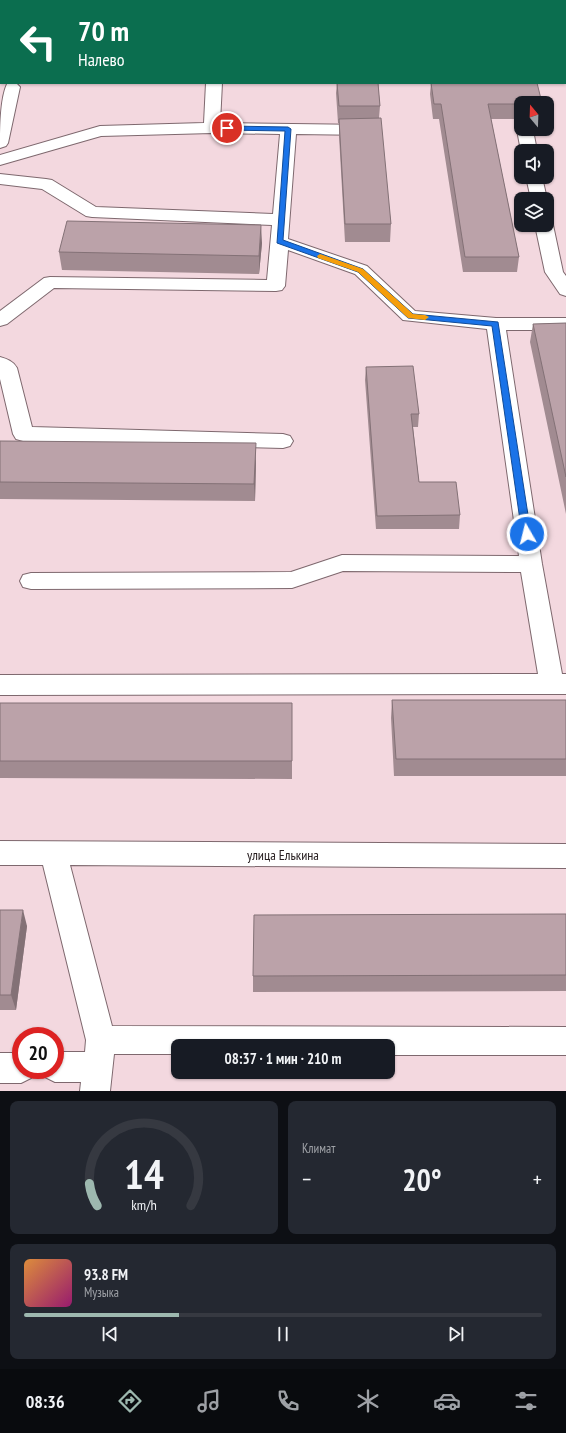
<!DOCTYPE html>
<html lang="ru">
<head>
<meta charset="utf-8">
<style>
	:root { --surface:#171b24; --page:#242831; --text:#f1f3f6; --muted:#9ea1a6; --line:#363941; --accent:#9db8af }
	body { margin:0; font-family:"PT Sans Narrow",sans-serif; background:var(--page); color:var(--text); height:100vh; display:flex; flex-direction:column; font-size:15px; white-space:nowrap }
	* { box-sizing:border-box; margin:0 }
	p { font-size:13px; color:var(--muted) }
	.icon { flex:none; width:22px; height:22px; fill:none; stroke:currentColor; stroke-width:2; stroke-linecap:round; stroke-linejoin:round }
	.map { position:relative; height:1091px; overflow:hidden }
	.panel { display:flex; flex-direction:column; gap:10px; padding:10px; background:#0d0f14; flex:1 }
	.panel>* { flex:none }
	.hud { position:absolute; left:0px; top:0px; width:566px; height:84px; box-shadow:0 1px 3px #0004; background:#0b6e4f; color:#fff; overflow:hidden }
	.needle { width:26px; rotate:341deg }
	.fabs { position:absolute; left:514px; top:96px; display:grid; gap:8px }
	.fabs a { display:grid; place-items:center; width:40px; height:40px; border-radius:8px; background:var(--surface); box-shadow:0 1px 3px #0004; font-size:20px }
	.speed { position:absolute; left:12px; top:1027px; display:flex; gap:8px; font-size:20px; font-weight:700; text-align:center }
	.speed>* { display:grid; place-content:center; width:52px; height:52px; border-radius:50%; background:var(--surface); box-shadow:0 1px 3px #0004; line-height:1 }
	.speed .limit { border:6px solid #d22; background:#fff; color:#111 }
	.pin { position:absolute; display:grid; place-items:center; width:34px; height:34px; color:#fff; margin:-17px; border:2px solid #fff; border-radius:50%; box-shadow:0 1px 4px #0007 }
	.me { position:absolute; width:44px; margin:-22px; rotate:352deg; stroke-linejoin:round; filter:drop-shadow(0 0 3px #0008) }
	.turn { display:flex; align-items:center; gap:14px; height:84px; padding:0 12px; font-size:18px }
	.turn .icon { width:52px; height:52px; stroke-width:2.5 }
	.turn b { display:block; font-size:28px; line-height:34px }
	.big { font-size:30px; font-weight:700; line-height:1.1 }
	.panel .card { flex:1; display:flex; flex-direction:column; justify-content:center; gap:6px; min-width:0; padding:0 14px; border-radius:8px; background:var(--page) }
	.panel .dial { align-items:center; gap:0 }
	.dial svg { height:104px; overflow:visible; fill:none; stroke:var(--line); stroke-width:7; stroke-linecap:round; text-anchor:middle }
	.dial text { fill:var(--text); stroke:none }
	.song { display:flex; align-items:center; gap:12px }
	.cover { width:48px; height:48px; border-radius:6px; background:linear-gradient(135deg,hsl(30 70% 55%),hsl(320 70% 35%)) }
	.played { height:4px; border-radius:2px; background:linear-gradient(90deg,var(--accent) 30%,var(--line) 30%) }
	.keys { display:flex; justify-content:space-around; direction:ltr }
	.heat { display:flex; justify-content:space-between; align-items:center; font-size:22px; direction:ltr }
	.panel .tiles { flex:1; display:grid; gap:10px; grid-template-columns:1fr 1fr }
	.card:last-child { grid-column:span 2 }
	.trip { position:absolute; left:171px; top:1039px; width:224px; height:40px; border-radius:8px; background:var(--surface); box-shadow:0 1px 3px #0004; font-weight:700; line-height:40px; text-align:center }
	.tabs { display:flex; height:64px; justify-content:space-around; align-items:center; background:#090b0e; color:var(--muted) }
	.tabs .icon { width:28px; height:28px }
	.tabs .active { color:var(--accent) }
	.tabs b { font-size:18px; color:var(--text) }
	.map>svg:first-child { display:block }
</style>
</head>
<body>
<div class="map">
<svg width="566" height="1091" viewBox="0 0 566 1091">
	<rect width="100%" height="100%" fill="#f3d8df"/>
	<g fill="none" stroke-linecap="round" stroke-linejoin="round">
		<g stroke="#7e686e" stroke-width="2">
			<path id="minor" d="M 161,0 L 175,0 L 175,1 L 161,1 Z
				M 287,0 L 301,0 L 301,1 L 287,1 Z
				M 408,0 L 422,0 L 422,1 L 408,1 Z
				M 0,57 L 1,57 L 1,65 L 0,65 Z
				M 565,60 L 566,60 L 566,68 L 565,68 Z
				M 14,83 L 17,84 L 20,87 L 8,143 L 6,146 L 0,148 C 0,130 0,99 7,84 Z
				M 206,83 L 222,83 L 220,123 L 369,125 L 375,127 L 377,130 L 375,133 L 369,135 L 296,134 L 288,239 L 367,266 L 415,311 L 496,318 L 566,318 L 566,330 L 506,330 L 542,564 L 562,674 L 566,674 L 566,694 L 0,695 L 0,675 L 538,674 L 521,572 L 343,571 L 292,588 L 31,589 L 23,587 L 20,581 L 23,575 L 31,573 L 291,572 L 342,555 L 519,556 L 487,329 L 403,320 L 355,274 L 288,250 L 285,286 L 282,290 L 276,291 L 54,288 L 7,324 L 0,326 L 0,311 L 44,278 L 50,277 L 267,280 L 272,225 L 92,217 L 86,216 L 42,189 L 0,184 L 0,174 L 46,179 L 52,180 L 96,207 L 273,214 L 280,134 L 212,133 L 101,136 L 0,165 L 0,155 L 100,126 L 204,123 Z
				M 521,126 L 521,129 L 533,130 L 537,151 L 521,151 L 517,130 Z
				M 526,177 L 542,177 L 547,199 L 547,200 L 531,199 Z
				M 547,221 L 550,221 L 553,225 L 563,272 L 566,276 L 566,296 L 560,294 L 545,272 L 535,225 L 547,225 Z
				M 0,357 C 7,359 13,361 17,368 L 32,427 L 283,434 L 290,436 L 293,441 L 290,446 L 283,448 L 23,441 L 16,439 L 13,434 L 0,379 Z
				M 0,841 L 566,844 L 566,868 L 70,865 L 112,1026 L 566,1027 L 566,1055 L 388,1055 L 388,1046 L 178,1046 L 178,1054 L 114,1054 L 110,1091 L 80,1091 L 81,1082 L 55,1082 L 45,1077 L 41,1070 L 55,1070 L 55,1052 L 85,1052 L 86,1040 L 43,865 L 0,865 Z
				M 0,1053 L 21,1053 L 21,1070 L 35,1070 L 31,1078 L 21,1083 L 0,1083 Z"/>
		</g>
		<use href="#minor" fill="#fff" fill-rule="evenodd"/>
	</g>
	<path fill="#a18b91" d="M 0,0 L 126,0 L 126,1 L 1,1 L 1,38 L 0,38 Z
		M 337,83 L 378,83 L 380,106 L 379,118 L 391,224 L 390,242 L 345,242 L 339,136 L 339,123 L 338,123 L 336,93 Z
		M 431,83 L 537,83 L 521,103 L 521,119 L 491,119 L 519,257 L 517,272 L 463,272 L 439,119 L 433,119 L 430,94 Z
		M 262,243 L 259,274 L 62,270 L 59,252 Z
		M 566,323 L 566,514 L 530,342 L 533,324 Z
		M 366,367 L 419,414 L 418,427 L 413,427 L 419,482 L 460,515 L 459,529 L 376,529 L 365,380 Z
		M 0,441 L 256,460 L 255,501 L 0,499 Z
		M 392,700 L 566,700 L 566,776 L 394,776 L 391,718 Z
		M 0,703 L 292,703 L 292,779 L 0,778 Z
		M 0,910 L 27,926 L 16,1010 L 0,1010 Z
		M 566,914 L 566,991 L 253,992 L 253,976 Z"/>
	<path fill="#837176" d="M 261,225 L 262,243 L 259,274 L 259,256 Z
		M 256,443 L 256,460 L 255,501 L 254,484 Z
		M 23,910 L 27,926 L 16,1010 L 11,995 Z"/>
	<path fill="#bba2a9" stroke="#837176" d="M 0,0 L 126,0 L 126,1 L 1,1 L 1,25 L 0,25 Z
		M 201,0 L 238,0 L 238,1 L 200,1 Z
		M 323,0 L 361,0 L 361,1 L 323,1 Z
		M 337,83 L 378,83 L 380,106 L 339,106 Z
		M 431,83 L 537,83 L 542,103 L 521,103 L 521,104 L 488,104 L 519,257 L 465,257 L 441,104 L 434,104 Z
		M 381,118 L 391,224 L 345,224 L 339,119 Z
		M 67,221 L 261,225 L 259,256 L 59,252 Z
		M 566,323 L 566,477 L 533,324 Z
		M 413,366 L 419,414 L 411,414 L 419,482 L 456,482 L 460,515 L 377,516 L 366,367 Z
		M 0,441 L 256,443 L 254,484 L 0,482 Z
		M 392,700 L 566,700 L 566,759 L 396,759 Z
		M 0,703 L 292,703 L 292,761 L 0,761 Z
		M 0,910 L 23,910 L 11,995 L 0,995 Z
		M 566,914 L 566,975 L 253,976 L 254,915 Z"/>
	<path fill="#1a73e8" stroke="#114b97" d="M 227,126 L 288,127 L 291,129 L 283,240 L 363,269 L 413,314 L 498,322 L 531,534 L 530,536 L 524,536 L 522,534 L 492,326 L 408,318 L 358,272 L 277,243 L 285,131 L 225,130 L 225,127 Z"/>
	<path fill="#f59e0b" d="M 320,254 L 363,269 L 413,314 L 425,315 L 429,317 L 425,320 L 408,318 L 358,272 L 318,258 L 317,256 Z"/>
	<g text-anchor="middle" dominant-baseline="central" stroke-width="3.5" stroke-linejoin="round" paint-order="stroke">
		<g font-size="14" fill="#292022" stroke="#fff">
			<text x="283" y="855">улица Елькина</text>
		</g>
	</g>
</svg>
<div class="fabs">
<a><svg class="needle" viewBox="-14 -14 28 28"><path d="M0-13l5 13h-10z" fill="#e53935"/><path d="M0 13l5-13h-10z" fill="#9ea1a6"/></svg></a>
<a><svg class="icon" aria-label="sound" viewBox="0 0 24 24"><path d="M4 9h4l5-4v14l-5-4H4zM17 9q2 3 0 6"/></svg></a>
<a><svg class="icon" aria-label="layers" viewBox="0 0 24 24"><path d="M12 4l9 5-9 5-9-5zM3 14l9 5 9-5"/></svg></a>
</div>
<div class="speed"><div class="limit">20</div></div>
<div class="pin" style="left:227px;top:128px;background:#d93025"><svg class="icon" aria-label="arrive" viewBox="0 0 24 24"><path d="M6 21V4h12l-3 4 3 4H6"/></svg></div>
<svg class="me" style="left:527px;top:534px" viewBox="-20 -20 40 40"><circle r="17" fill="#1a73e8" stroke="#fff" stroke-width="3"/><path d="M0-11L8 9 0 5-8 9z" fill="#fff"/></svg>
<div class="trip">08:37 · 1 мин · 210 m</div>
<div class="hud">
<div class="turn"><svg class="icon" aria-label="left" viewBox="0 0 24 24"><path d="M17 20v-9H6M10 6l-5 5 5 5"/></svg><div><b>70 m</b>Налево</div></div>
</div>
</div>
<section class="panel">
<div class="tiles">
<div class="card dial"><svg viewBox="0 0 100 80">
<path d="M14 69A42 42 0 1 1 86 69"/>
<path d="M14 69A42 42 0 0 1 8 52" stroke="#9db8af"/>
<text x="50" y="56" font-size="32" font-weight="700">14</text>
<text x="50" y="72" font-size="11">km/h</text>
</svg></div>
<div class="card"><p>Климат</p>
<div class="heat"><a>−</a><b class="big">20°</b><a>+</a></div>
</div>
<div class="card">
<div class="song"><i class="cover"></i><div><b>93.8 FM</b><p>Музыка</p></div></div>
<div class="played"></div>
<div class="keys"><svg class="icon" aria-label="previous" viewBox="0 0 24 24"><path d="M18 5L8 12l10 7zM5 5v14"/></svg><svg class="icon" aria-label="pause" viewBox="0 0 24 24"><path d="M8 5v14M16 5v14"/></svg><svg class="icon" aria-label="next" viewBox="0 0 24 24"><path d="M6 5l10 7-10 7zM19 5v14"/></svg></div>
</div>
</div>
</section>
<nav class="tabs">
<b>08:36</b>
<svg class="icon active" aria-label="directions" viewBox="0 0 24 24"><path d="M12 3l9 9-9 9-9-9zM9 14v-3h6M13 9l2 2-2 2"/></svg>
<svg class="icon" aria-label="music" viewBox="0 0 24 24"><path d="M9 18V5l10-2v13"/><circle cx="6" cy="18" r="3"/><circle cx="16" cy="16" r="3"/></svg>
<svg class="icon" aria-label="phone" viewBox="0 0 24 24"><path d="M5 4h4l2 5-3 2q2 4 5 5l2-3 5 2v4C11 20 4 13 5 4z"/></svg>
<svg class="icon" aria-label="climate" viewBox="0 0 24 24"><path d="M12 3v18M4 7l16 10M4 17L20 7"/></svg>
<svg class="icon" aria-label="car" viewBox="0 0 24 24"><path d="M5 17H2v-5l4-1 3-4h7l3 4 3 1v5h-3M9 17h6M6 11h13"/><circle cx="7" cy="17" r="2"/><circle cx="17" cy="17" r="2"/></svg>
<svg class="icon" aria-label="filters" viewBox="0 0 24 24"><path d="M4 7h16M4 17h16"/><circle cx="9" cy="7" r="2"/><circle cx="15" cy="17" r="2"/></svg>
</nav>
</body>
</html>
